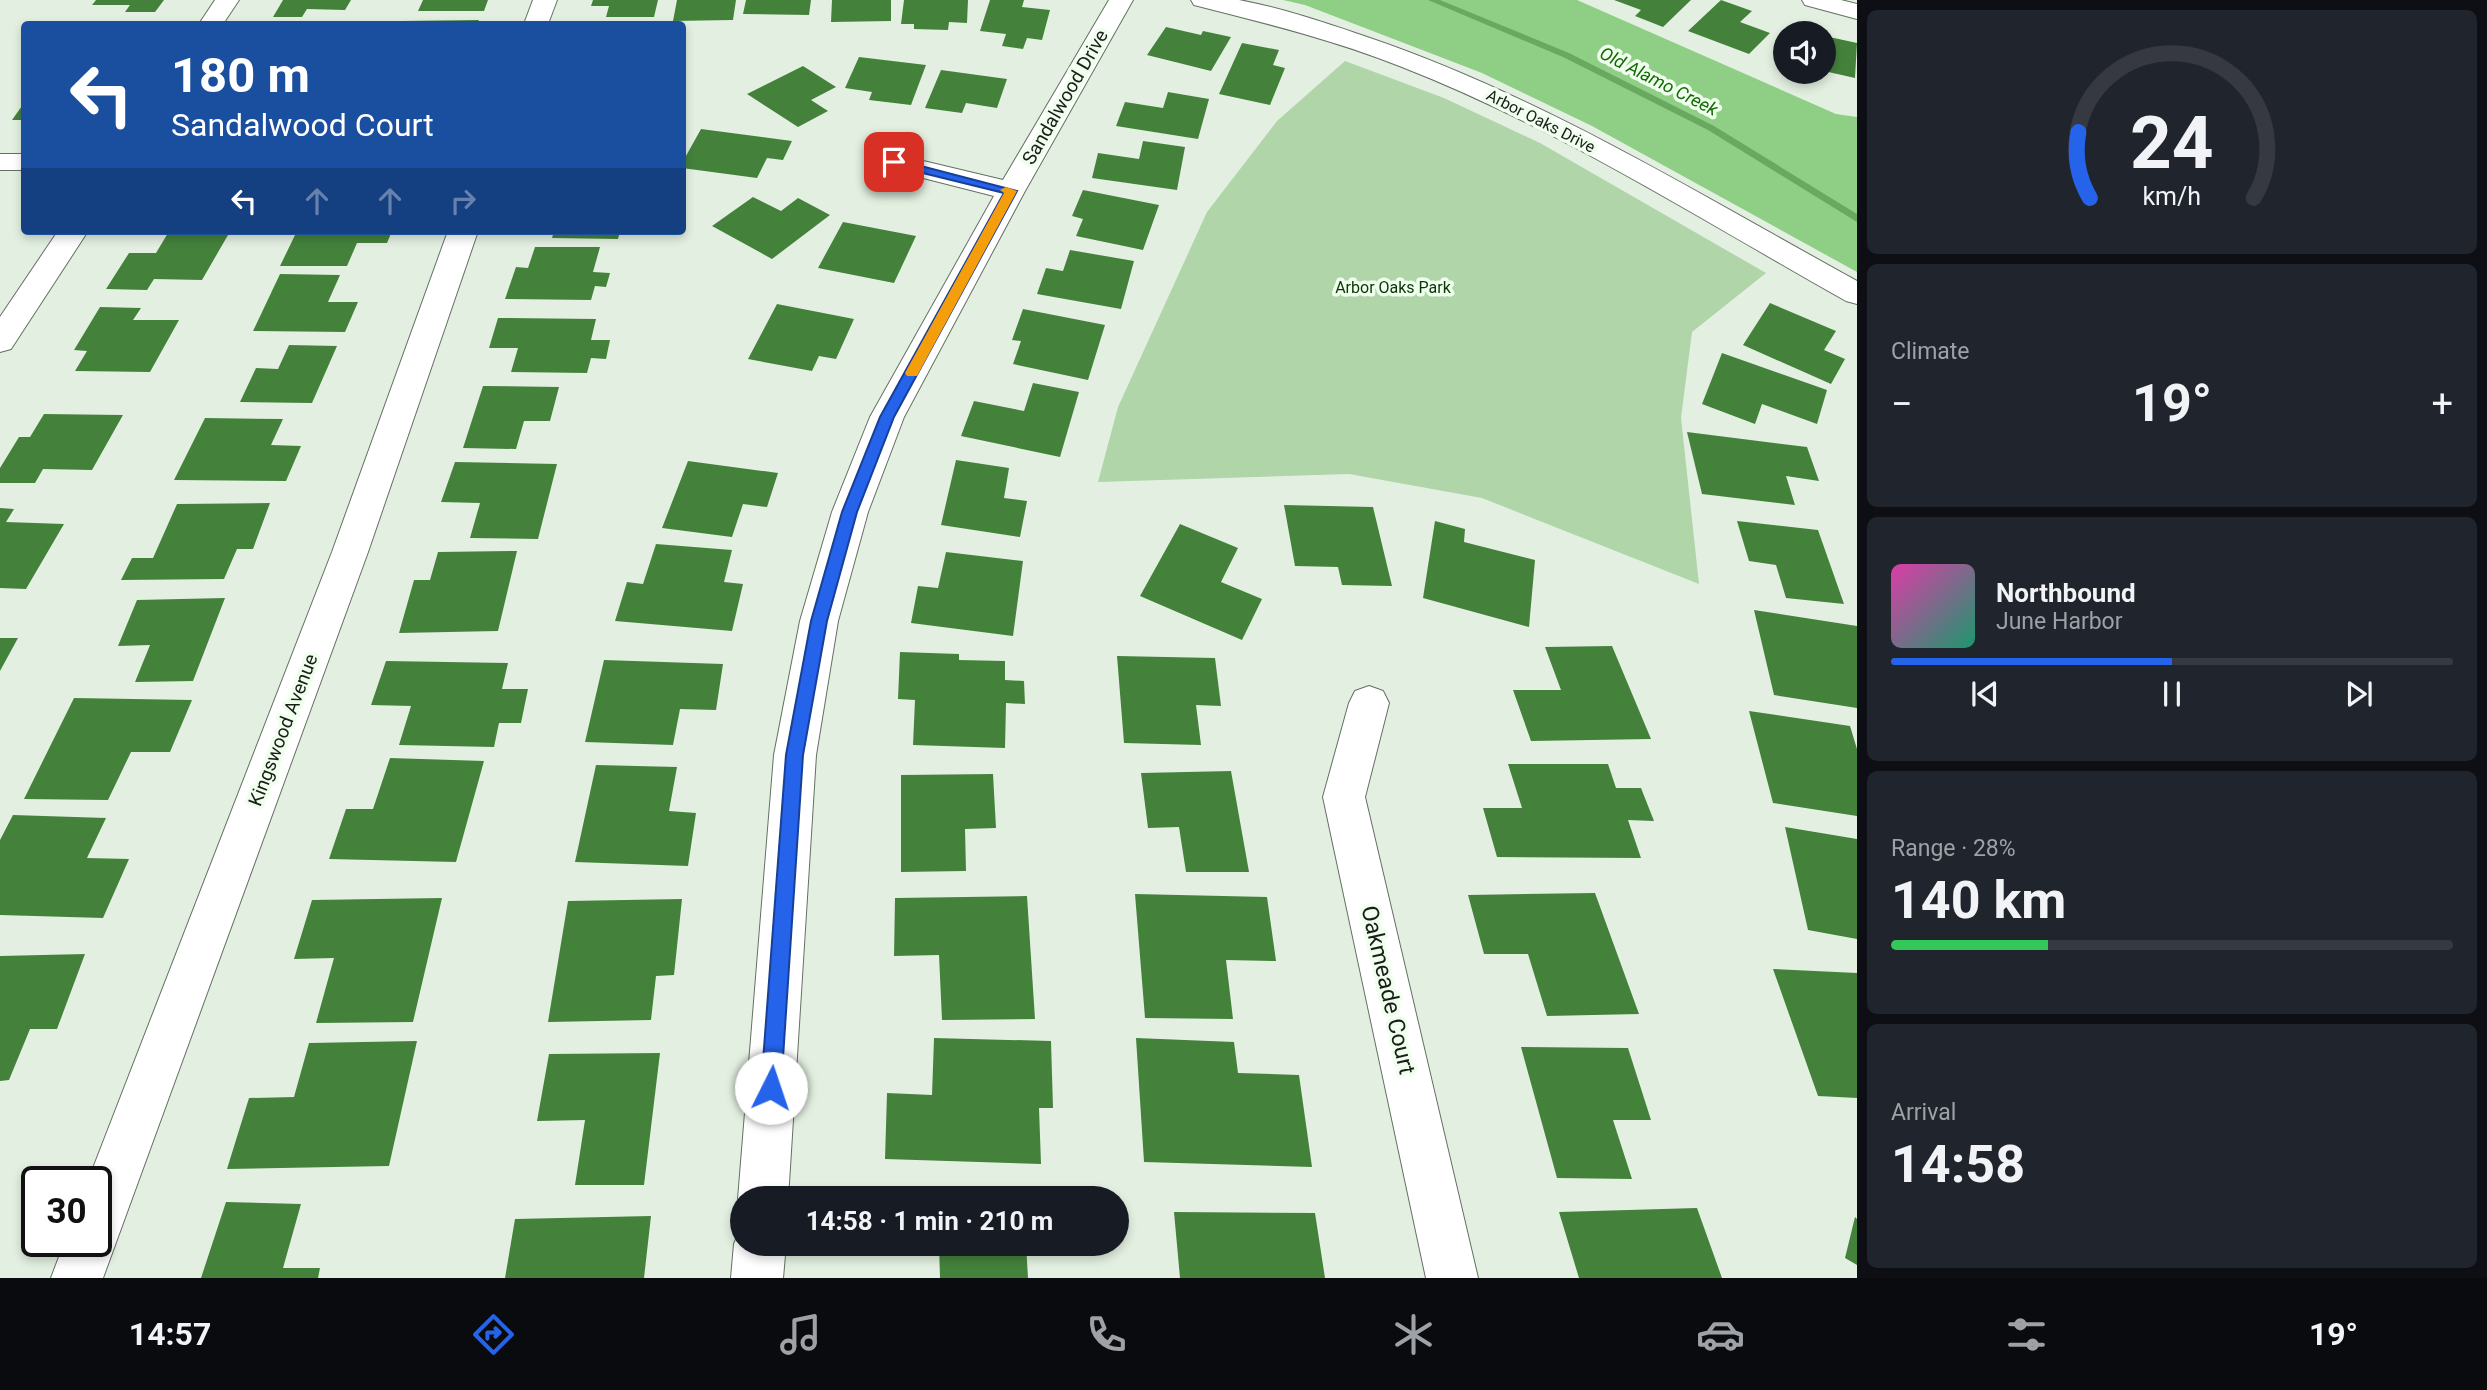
<!DOCTYPE html>
<html lang="en">
<head>
<meta charset="utf-8">
<style>
	:root { --surface:#171b24; --page:#20242c; --text:#f1f3f6; --muted:#9ea1a6; --line:#363941; --accent:#2563eb }
	body { margin:0; font-family:Roboto,sans-serif; background:var(--page); color:var(--text); height:100vh; display:flex; flex-direction:column; font-size:26px; white-space:nowrap }
	* { box-sizing:border-box; margin:0 }
	p { font-size:23px; color:var(--muted) }
	.icon { flex:none; width:38px; height:38px; fill:none; stroke:currentColor; stroke-width:2; stroke-linecap:round; stroke-linejoin:round }
	.map { position:relative; flex:1; overflow:hidden }
	.side { display:flex; flex-direction:column; gap:10px; padding:10px; background:#0d0f14; width:630px }
	.side>* { flex:none }
	.guide { position:absolute; left:21px; top:21px; width:665px; height:214px; border-radius:7px; box-shadow:0 4px 10px #0003; background:#1a4fa0; color:#fff; overflow:hidden }
	.buttons { position:absolute; left:1773px; top:21px; display:grid; gap:14px }
	.buttons a { display:grid; place-items:center; width:63px; height:63px; border-radius:50%; background:var(--surface); box-shadow:0 4px 10px #0003; font-size:35px }
	.speed { position:absolute; left:21px; top:1166px; display:flex; gap:14px; font-size:35px; font-weight:700; text-align:center }
	.speed>* { display:grid; place-content:center; width:91px; height:91px; border-radius:50%; background:var(--surface); box-shadow:0 4px 10px #0003; line-height:1 }
	.speed .limit { border:4px solid #111; border-radius:10px; background:#fff; color:#111 }
	.pin { position:absolute; display:grid; place-items:center; width:60px; height:60px; color:#fff; margin:-30px; border-radius:14px; box-shadow:0 4px 10px #0006 }
	.me { position:absolute; width:77px; margin:-38px; rotate:4deg; stroke-linejoin:round; filter:drop-shadow(0 0 5px #0008) }
	.turn { display:flex; align-items:center; gap:24px; height:147px; padding:0 35px; font-size:32px }
	.turn .icon { width:91px; height:91px; stroke-width:2.5 }
	.turn b { display:block; font-size:49px; line-height:60px }
	.lanes { display:flex; align-items:center; height:66px; padding:0 35px; background:#0003; justify-content:center; gap:35px; direction:ltr }
	.lanes .off { opacity:.35 }
	.big { font-size:52px; font-weight:700; line-height:1.1 }
	.side .widget { flex:1; display:flex; flex-direction:column; justify-content:center; gap:10px; min-width:0; padding:0 24px; border-radius:10px; background:var(--page) }
	.side .dial { align-items:center; gap:0 }
	.dial svg { height:182px; overflow:visible; fill:none; stroke:var(--line); stroke-width:7; stroke-linecap:round; text-anchor:middle }
	.dial text { fill:var(--text); stroke:none }
	.song { display:flex; align-items:center; gap:21px }
	.cover { width:84px; height:84px; border-radius:10px; background:linear-gradient(135deg,hsl(320 70% 55%),hsl(160 70% 35%)) }
	.played { height:7px; border-radius:4px; background:linear-gradient(90deg,var(--accent) 50%,var(--line) 50%) }
	.keys { display:flex; justify-content:space-around; direction:ltr }
	.heat { display:flex; justify-content:space-between; align-items:center; font-size:38px; direction:ltr }
	.charge { height:10px; border-radius:5px; background:linear-gradient(90deg,#34c759 28%,var(--line) 0) }
	.trip { position:absolute; left:730px; top:1186px; width:399px; height:70px; border-radius:35px; background:var(--surface); box-shadow:0 4px 10px #0003; font-weight:700; line-height:70px; text-align:center }
	.menu { display:flex; height:112px; justify-content:space-around; align-items:center; background:#090b0e; color:var(--muted) }
	.menu .icon { width:49px; height:49px }
	.menu .current { color:var(--accent) }
	.menu b { font-size:32px; color:var(--text) }
	main { display:flex; flex:1; min-height:0 }
	.map>svg:first-child { display:block }
</style>
</head>
<body>
<main>
<div class="map">
<svg width="1857" height="1278" viewBox="0 0 1857 1278">
	<rect width="100%" height="100%" fill="#e3f0e1"/>
	<path fill="#afd5a9" d="M 1345,61 L 1444,98 L 1540,143 L 1766,273 L 1692,332 L 1681,418 L 1699,584 L 1482,498 L 1349,474 L 1098,482 L 1118,407 L 1207,212 L 1277,121 Z"/>
	<path fill="#8ece85" d="M 1283,0 L 1577,0 L 1836,114 L 1857,117 L 1857,272 L 1592,126 L 1482,73 L 1305,5 Z"/>
	<g fill="none" stroke-linecap="round" stroke-linejoin="round">
		<path fill="#69a860" fill-rule="evenodd" d="M 1428,0 L 1440,0 L 1569,53 L 1714,126 L 1857,214 L 1857,222 L 1708,130 L 1563,57 Z"/>
	</g>
	<path fill="#44823c" d="M 96,0 L 164,0 L 155,12 L 125,12 L 130,5 L 92,5 Z
		M 283,0 L 351,0 L 345,10 L 307,9 L 302,17 L 273,17 Z
		M 423,0 L 488,0 L 484,11 L 418,11 Z
		M 593,0 L 658,0 L 654,17 L 606,17 L 609,6 L 591,6 Z
		M 677,0 L 736,0 L 733,20 L 673,21 Z
		M 746,0 L 811,0 L 809,15 L 743,14 Z
		M 832,0 L 891,0 L 891,21 L 831,22 Z
		M 904,0 L 968,0 L 967,23 L 949,22 L 948,30 L 914,29 L 914,24 L 901,24 Z
		M 990,0 L 1024,0 L 1022,7 L 1050,10 L 1042,40 L 1027,38 L 1023,49 L 1002,46 L 1006,34 L 980,31 Z
		M 1614,0 L 1691,0 L 1663,27 L 1635,16 L 1641,10 Z
		M 1721,0 L 1752,11 L 1740,22 L 1770,33 L 1749,54 L 1688,31 Z
		M 479,20 L 477,24 L 400,24 L 402,21 Z
		M 1166,27 L 1201,35 L 1203,31 L 1231,37 L 1211,71 L 1147,55 Z
		M 1825,36 L 1857,43 L 1855,78 L 1824,71 Z
		M 1242,43 L 1279,50 L 1273,65 L 1285,68 L 1270,105 L 1219,94 Z
		M 859,57 L 926,65 L 911,105 L 869,100 L 872,92 L 845,88 Z
		M 803,66 L 836,87 L 811,100 L 828,111 L 798,127 L 747,94 Z
		M 941,70 L 1007,79 L 997,108 L 966,103 L 962,113 L 925,108 Z
		M 1168,92 L 1209,99 L 1198,139 L 1116,126 L 1125,102 L 1163,108 Z
		M 24,103 L 24,120 L 12,120 Z
		M 701,129 L 792,141 L 783,160 L 767,158 L 757,178 L 682,168 L 682,163 Z
		M 1143,141 L 1185,147 L 1177,190 L 1092,178 L 1098,153 L 1139,159 Z
		M 1083,190 L 1159,205 L 1143,250 L 1076,236 L 1083,219 L 1072,216 Z
		M 753,197 L 781,211 L 798,198 L 830,215 L 772,259 L 712,226 Z
		M 843,222 L 916,236 L 894,283 L 818,268 Z
		M 297,231 L 392,231 L 387,243 L 357,243 L 347,266 L 280,266 Z
		M 554,231 L 620,231 L 618,239 L 552,238 Z
		M 168,233 L 228,235 L 202,280 L 154,279 L 147,290 L 106,289 L 129,253 L 156,253 Z
		M 535,247 L 600,247 L 593,272 L 610,273 L 606,287 L 595,286 L 591,300 L 505,299 L 516,267 L 528,268 Z
		M 1070,250 L 1134,261 L 1121,309 L 1037,294 L 1046,268 L 1063,271 Z
		M 280,274 L 340,275 L 328,302 L 358,302 L 345,332 L 253,331 Z
		M 1770,303 L 1836,331 L 1824,350 L 1845,359 L 1831,384 L 1743,345 Z
		M 777,304 L 854,319 L 836,359 L 819,356 L 812,371 L 748,359 Z
		M 100,307 L 141,308 L 133,320 L 179,320 L 150,372 L 75,371 L 87,351 L 74,350 Z
		M 1023,309 L 1105,325 L 1088,380 L 1013,364 L 1021,341 L 1012,340 Z
		M 498,318 L 596,319 L 591,340 L 610,340 L 606,359 L 591,358 L 587,373 L 511,372 L 518,348 L 489,348 Z
		M 289,345 L 337,346 L 312,403 L 240,402 L 256,368 L 278,369 Z
		M 1722,353 L 1827,390 L 1817,424 L 1762,404 L 1755,424 L 1702,404 Z
		M 1033,383 L 1079,392 L 1060,457 L 961,436 L 974,401 L 1024,411 Z
		M 483,386 L 559,387 L 550,421 L 524,421 L 516,449 L 463,448 Z
		M 44,414 L 123,415 L 92,470 L 43,469 L 35,483 L 0,483 L 0,468 L 19,437 L 30,437 Z
		M 205,418 L 283,419 L 271,445 L 301,446 L 286,481 L 174,480 Z
		M 1687,432 L 1807,447 L 1819,481 L 1786,476 L 1795,505 L 1702,494 Z
		M 956,460 L 1009,468 L 1004,498 L 1027,501 L 1020,537 L 941,525 Z
		M 688,461 L 778,473 L 767,507 L 743,504 L 732,537 L 662,528 Z
		M 455,462 L 557,464 L 538,539 L 470,538 L 480,503 L 441,502 Z
		M 270,503 L 253,549 L 237,549 L 224,579 L 121,580 L 132,558 L 153,558 L 177,504 Z
		M 1284,505 L 1373,507 L 1392,586 L 1342,585 L 1338,567 L 1295,566 Z
		M 0,508 L 14,509 L 6,522 L 64,524 L 26,589 L 0,588 Z
		M 1435,521 L 1465,529 L 1464,542 L 1535,560 L 1529,627 L 1423,598 Z
		M 1737,521 L 1818,530 L 1844,604 L 1786,598 L 1776,565 L 1749,561 Z
		M 1180,524 L 1238,548 L 1221,582 L 1262,599 L 1242,640 L 1140,596 Z
		M 656,544 L 732,550 L 724,582 L 743,584 L 732,631 L 615,621 L 627,582 L 643,584 Z
		M 517,551 L 498,631 L 399,633 L 414,580 L 430,580 L 438,552 Z
		M 946,552 L 1023,561 L 1013,636 L 911,623 L 918,586 L 938,588 Z
		M 225,598 L 193,681 L 135,682 L 150,645 L 118,646 L 137,600 Z
		M 1754,610 L 1857,626 L 1857,708 L 1774,695 Z
		M 0,638 L 18,638 L 0,671 Z
		M 1612,646 L 1651,739 L 1531,741 L 1513,690 L 1561,690 L 1545,647 Z
		M 900,652 L 959,654 L 959,660 L 1005,661 L 1005,680 L 1024,681 L 1025,704 L 1006,703 L 1005,748 L 913,745 L 915,700 L 898,699 Z
		M 1117,656 L 1215,658 L 1221,706 L 1196,705 L 1201,745 L 1124,743 Z
		M 604,660 L 723,664 L 716,710 L 680,709 L 673,745 L 585,742 Z
		M 386,661 L 508,663 L 502,689 L 528,689 L 521,723 L 499,723 L 494,747 L 399,745 L 411,706 L 371,705 Z
		M 74,698 L 192,700 L 170,752 L 131,752 L 108,800 L 24,799 Z
		M 1749,711 L 1850,726 L 1857,749 L 1857,816 L 1773,803 Z
		M 390,758 L 484,761 L 456,862 L 329,859 L 346,809 L 373,809 Z
		M 1508,764 L 1608,764 L 1616,788 L 1641,788 L 1654,821 L 1628,820 L 1641,858 L 1497,857 L 1483,808 L 1522,808 Z
		M 596,765 L 677,767 L 669,811 L 696,813 L 688,866 L 575,862 Z
		M 1231,771 L 1249,872 L 1186,872 L 1179,827 L 1148,828 L 1141,773 Z
		M 993,774 L 996,828 L 965,829 L 966,871 L 901,872 L 901,775 Z
		M 13,815 L 106,818 L 87,858 L 129,859 L 103,918 L 0,915 L 0,840 Z
		M 1785,827 L 1857,839 L 1857,939 L 1808,930 Z
		M 1595,893 L 1639,1014 L 1547,1016 L 1528,954 L 1484,954 L 1468,895 Z
		M 1135,894 L 1267,897 L 1276,961 L 1226,960 L 1233,1019 L 1145,1018 Z
		M 1027,896 L 1035,1019 L 942,1020 L 939,955 L 894,956 L 895,898 Z
		M 442,898 L 413,1022 L 316,1023 L 334,958 L 294,959 L 312,900 Z
		M 682,899 L 674,975 L 656,976 L 651,1020 L 548,1022 L 568,901 Z
		M 85,954 L 57,1029 L 30,1029 L 9,1080 L 0,1081 L 0,956 Z
		M 1773,969 L 1857,973 L 1857,1098 L 1818,1096 Z
		M 934,1038 L 1051,1041 L 1053,1108 L 1039,1108 L 1041,1164 L 885,1159 L 887,1093 L 932,1095 Z
		M 1136,1038 L 1234,1042 L 1238,1073 L 1299,1075 L 1312,1167 L 1144,1162 Z
		M 417,1041 L 389,1166 L 227,1169 L 249,1098 L 294,1097 L 309,1043 Z
		M 1521,1047 L 1628,1048 L 1651,1120 L 1613,1120 L 1632,1179 L 1557,1178 Z
		M 660,1053 L 644,1185 L 575,1185 L 585,1120 L 537,1121 L 549,1054 Z
		M 226,1202 L 301,1204 L 283,1268 L 320,1268 L 318,1278 L 201,1278 Z
		M 1697,1208 L 1722,1278 L 1579,1278 L 1559,1212 Z
		M 1174,1212 L 1315,1213 L 1325,1278 L 1180,1278 Z
		M 651,1216 L 644,1278 L 505,1278 L 515,1219 Z
		M 1855,1217 L 1857,1219 L 1857,1265 L 1845,1258 Z
		M 939,1244 L 1026,1244 L 1028,1278 L 940,1278 Z"/>
	<g fill="none" stroke-linecap="round" stroke-linejoin="round">
		<g stroke="#647063" stroke-width="2">
			<path id="street" d="M 215,0 L 239,0 L 223,24 L 199,24 Z
				M 533,0 L 557,0 L 548,24 L 524,24 Z
				M 1109,0 L 1133,0 L 1025,191 L 904,417 L 868,512 L 838,621 L 816,755 L 788,1199 L 742,1199 L 742,1210 L 738,1199 L 774,755 L 800,621 L 832,512 L 870,417 L 994,196 L 884,168 L 880,162 L 884,156 L 894,154 L 1003,180 Z
				M 1191,0 C 1206,0 1224,0 1239,0 C 1282,8 1326,23 1367,37 C 1541,96 1697,193 1857,281 L 1857,304 L 1846,301 C 1700,219 1558,128 1402,67 C 1334,40 1265,23 1194,5 Z
				M 1802,0 L 1841,0 L 1857,4 L 1857,19 L 1805,5 Z
				M 0,154 L 24,154 L 24,170 L 0,170 Z
				M 58,231 L 88,231 L 11,349 L 0,352 L 0,317 Z
				M 448,231 L 478,231 L 368,552 L 103,1278 L 51,1278 L 65,1241 L 96,1241 L 96,1181 L 88,1181 L 332,552 Z
				M 1369,686 L 1383,691 L 1389,703 L 1365,797 L 1478,1278 L 1426,1278 L 1323,797 L 1349,703 L 1355,691 Z
				M 742,1225 L 742,1244 L 786,1244 L 783,1278 L 731,1278 L 734,1244 Z"/>
		</g>
		<use href="#street" fill="#fff" fill-rule="evenodd"/>
	</g>
	<path fill="#2563eb" stroke="#184099" stroke-width="2" d="M 894,159 L 1017,191 L 894,417 L 857,512 L 827,621 L 803,755 L 781,1088 L 778,1095 L 771,1098 L 764,1095 L 761,1088 L 786,755 L 811,621 L 842,512 L 880,417 L 1004,193 L 890,165 L 890,160 Z"/>
	<path fill="#f59e0b" d="M 1006,187 L 1017,191 L 917,376 L 907,376 L 905,373 L 1004,193 L 1000,190 Z"/>
	<g text-anchor="middle" dominant-baseline="central" stroke-width="7" stroke-linejoin="round" paint-order="stroke">
		<g font-size="16" fill="#191e18" stroke="#f0feee">
			<text transform="translate(1541 121) rotate(27)">Arbor Oaks Drive</text>
		</g>
		<g font-size="16" fill="#093604" stroke="#f0feee">
			<text x="1393" y="287">Arbor Oaks Park</text>
		</g>
		<g font-size="18" font-style="italic" fill="#126a02" stroke="#f0feee">
			<text transform="translate(1659 81) rotate(27)">Old Alamo Creek</text>
		</g>
		<g font-size="19" fill="#191e18" stroke="#f0feee">
			<text transform="translate(1065 97) rotate(-60)">Sandalwood Drive</text>
			<text transform="translate(283 730) rotate(-69)">Kingswood Avenue</text>
		</g>
		<g font-size="23" fill="#191e18" stroke="#f0feee">
			<text transform="translate(1388 990) rotate(77)">Oakmeade Court</text>
		</g>
	</g>
</svg>
<div class="buttons">
<a><svg class="icon" aria-label="sound" viewBox="0 0 24 24"><path d="M4 9h4l5-4v14l-5-4H4zM17 9q2 3 0 6"/></svg></a>
</div>
<div class="speed"><div class="limit">30</div></div>
<div class="pin" style="left:894px;top:162px;background:#d93025"><svg class="icon" aria-label="arrive" viewBox="0 0 24 24"><path d="M6 21V4h12l-3 4 3 4H6"/></svg></div>
<svg class="me" style="left:771px;top:1088px" viewBox="-20 -20 40 40"><circle r="19" fill="#fff"/><path d="M0-13L10 11 0 6-10 11z" fill="#2563eb"/></svg>
<div class="trip">14:58 · 1 min · 210 m</div>
<div class="guide">
<div class="turn"><svg class="icon" aria-label="left" viewBox="0 0 24 24"><path d="M17 20v-9H6M10 6l-5 5 5 5"/></svg><div><b>180 m</b>Sandalwood Court</div></div>
<div class="lanes"><svg class="icon" aria-label="left" viewBox="0 0 24 24"><path d="M17 20v-9H6M10 6l-5 5 5 5"/></svg><svg class="icon off" aria-label="ahead" viewBox="0 0 24 24"><path d="M12 20V5M6 11l6-6 6 6"/></svg><svg class="icon off" aria-label="ahead" viewBox="0 0 24 24"><path d="M12 20V5M6 11l6-6 6 6"/></svg><svg class="icon off" aria-label="right" viewBox="0 0 24 24"><path d="M7 20v-9h11M14 6l5 5-5 5"/></svg></div>
</div>
</div>
<section class="side">
<div class="widget dial"><svg viewBox="0 0 100 80">
<path d="M14 69A42 42 0 1 1 86 69"/>
<path d="M14 69A42 42 0 0 1 9 40" stroke="#2563eb"/>
<text x="50" y="56" font-size="32" font-weight="700">24</text>
<text x="50" y="72" font-size="11">km/h</text>
</svg></div>
<div class="widget"><p>Climate</p>
<div class="heat"><a>−</a><b class="big">19°</b><a>+</a></div>
</div>
<div class="widget">
<div class="song"><i class="cover"></i><div><b>Northbound</b><p>June Harbor</p></div></div>
<div class="played"></div>
<div class="keys"><svg class="icon" aria-label="previous" viewBox="0 0 24 24"><path d="M18 5L8 12l10 7zM5 5v14"/></svg><svg class="icon" aria-label="pause" viewBox="0 0 24 24"><path d="M8 5v14M16 5v14"/></svg><svg class="icon" aria-label="next" viewBox="0 0 24 24"><path d="M6 5l10 7-10 7zM19 5v14"/></svg></div>
</div>
<div class="widget"><p>Range · 28%</p><b class="big">140 km</b><div class="charge"></div></div>
<div class="widget"><p>Arrival</p><b class="big">14:58</b></div>
</section>
</main>
<nav class="menu">
<b>14:57</b>
<svg class="icon current" aria-label="directions" viewBox="0 0 24 24"><path d="M12 3l9 9-9 9-9-9zM9 14v-3h6M13 9l2 2-2 2"/></svg>
<svg class="icon" aria-label="music" viewBox="0 0 24 24"><path d="M9 18V5l10-2v13"/><circle cx="6" cy="18" r="3"/><circle cx="16" cy="16" r="3"/></svg>
<svg class="icon" aria-label="phone" viewBox="0 0 24 24"><path d="M5 4h4l2 5-3 2q2 4 5 5l2-3 5 2v4C11 20 4 13 5 4z"/></svg>
<svg class="icon" aria-label="climate" viewBox="0 0 24 24"><path d="M12 3v18M4 7l16 10M4 17L20 7"/></svg>
<svg class="icon" aria-label="car" viewBox="0 0 24 24"><path d="M5 17H2v-5l4-1 3-4h7l3 4 3 1v5h-3M9 17h6M6 11h13"/><circle cx="7" cy="17" r="2"/><circle cx="17" cy="17" r="2"/></svg>
<svg class="icon" aria-label="filters" viewBox="0 0 24 24"><path d="M4 7h16M4 17h16"/><circle cx="9" cy="7" r="2"/><circle cx="15" cy="17" r="2"/></svg>
<b>19°</b>
</nav>
</body>
</html>
